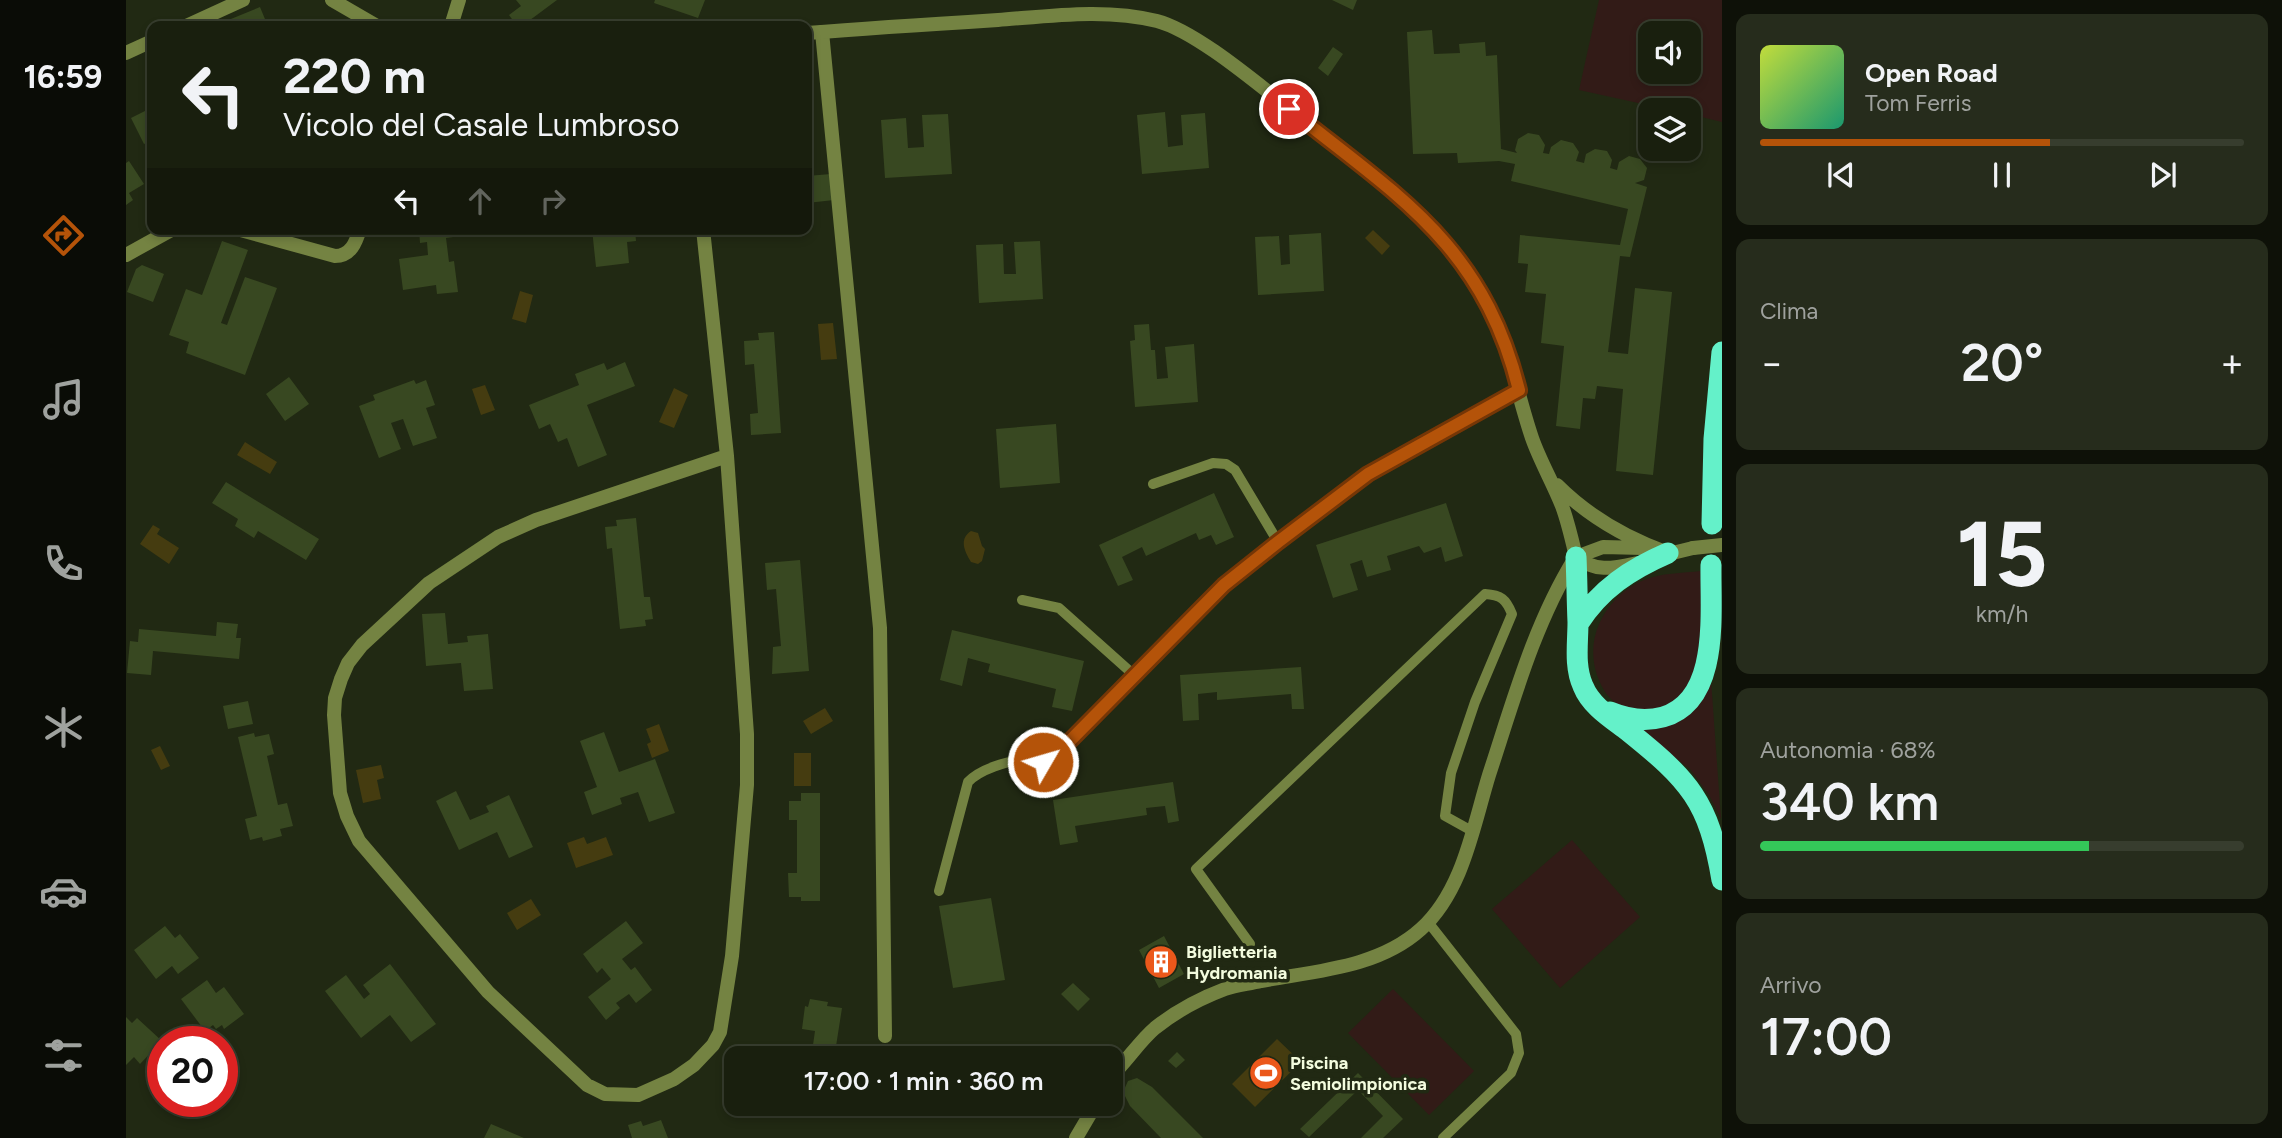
<!DOCTYPE html>
<html lang="it">
<head>
<meta charset="utf-8">
<style>
	:root { --surface:#191f0e; --page:#262c1c; --text:#f1f3f6; --muted:#9fa29e; --line:#373d2e; --accent:#b45309 }
	body { margin:0; font-family:Figtree,sans-serif; background:var(--page); color:var(--text); height:100vh; display:flex; flex-direction:column; font-size:26px; white-space:nowrap }
	* { box-sizing:border-box; margin:0 }
	p { font-size:23px; color:var(--muted) }
	.icon { flex:none; width:38px; height:38px; fill:none; stroke:currentColor; stroke-width:2; stroke-linecap:round; stroke-linejoin:round }
	.map { position:relative; flex:1; overflow:hidden }
	.panel { display:flex; flex-direction:column; gap:14px; padding:14px; background:#0e1108; width:560px }
	.panel>* { flex:none }
	.banner { position:absolute; left:21px; top:21px; width:665px; height:214px; border-radius:14px; box-shadow:0 4px 10px #0003,0 0 0 2px var(--line); background:#191f0e; color:var(--text); overflow:hidden }
	.buttons { position:absolute; left:1512px; top:21px; display:grid; gap:14px }
	.buttons a { display:grid; place-items:center; width:63px; height:63px; border-radius:14px; background:var(--surface); box-shadow:0 4px 10px #0003,0 0 0 2px var(--line); font-size:35px }
	.speed { position:absolute; left:21px; top:1026px; display:flex; gap:14px; font-size:35px; font-weight:700; text-align:center }
	.speed>* { display:grid; place-content:center; width:91px; height:91px; border-radius:50%; background:var(--surface); box-shadow:0 4px 10px #0003,0 0 0 2px var(--line); line-height:1 }
	.speed .limit { border:10px solid #d22; background:#fff; color:#111 }
	.pin { position:absolute; display:grid; place-items:center; width:60px; height:60px; color:#fff; margin:-30px; border:4px solid #fff; border-radius:50%; box-shadow:0 2px 7px #0007 }
	.me { position:absolute; width:77px; margin:-38px; rotate:52deg; stroke-linejoin:round; filter:drop-shadow(0 0 5px #0008) }
	.turn { display:flex; align-items:center; gap:24px; height:147px; padding:0 21px; font-size:32px }
	.turn .icon { width:91px; height:91px; stroke-width:2.5 }
	.turn b { display:block; font-size:49px; line-height:60px }
	.lanes { display:flex; align-items:center; height:66px; padding:0 21px; background:#0003; justify-content:center; gap:35px; direction:ltr }
	.lanes .off { opacity:.35 }
	.big { font-size:52px; font-weight:600; line-height:1.1 }
	.panel .card { flex:1; display:flex; flex-direction:column; justify-content:center; gap:10px; min-width:0; padding:0 24px; border-radius:14px; background:var(--page) }
	.panel .dial { align-items:center; gap:0 }
	.dial b { font-size:91px; line-height:1 }
	.song { display:flex; align-items:center; gap:21px }
	.cover { width:84px; height:84px; border-radius:10px; background:linear-gradient(135deg,hsl(70 70% 55%),hsl(160 70% 35%)) }
	.played { height:7px; border-radius:4px; background:linear-gradient(90deg,var(--accent) 60%,var(--line) 60%) }
	.keys { display:flex; justify-content:space-around; direction:ltr }
	.heat { display:flex; justify-content:space-between; align-items:center; font-size:38px; direction:ltr }
	.charge { height:10px; border-radius:5px; background:linear-gradient(90deg,#34c759 68%,var(--line) 0) }
	.trip { position:absolute; left:598px; top:1046px; width:399px; height:70px; border-radius:14px; background:var(--surface); box-shadow:0 4px 10px #0003,0 0 0 2px var(--line); font-weight:600; line-height:70px; text-align:center }
	main { display:flex; flex:1; min-height:0 }
	.tabs { display:flex; flex-direction:column; width:126px; justify-content:space-around; align-items:center; background:#0a0c06; color:var(--muted) }
	.tabs .icon { width:49px; height:49px }
	.tabs .selected { color:var(--accent) }
	.tabs b { font-size:32px; color:var(--text) }
	.map>svg:first-child { display:block }
</style>
</head>
<body>
<main>
<nav class="tabs">
<b>16:59</b>
<svg class="icon selected" aria-label="directions" viewBox="0 0 24 24"><path d="M12 3l9 9-9 9-9-9zM9 14v-3h6M13 9l2 2-2 2"/></svg>
<svg class="icon" aria-label="music" viewBox="0 0 24 24"><path d="M9 18V5l10-2v13"/><circle cx="6" cy="18" r="3"/><circle cx="16" cy="16" r="3"/></svg>
<svg class="icon" aria-label="phone" viewBox="0 0 24 24"><path d="M5 4h4l2 5-3 2q2 4 5 5l2-3 5 2v4C11 20 4 13 5 4z"/></svg>
<svg class="icon" aria-label="climate" viewBox="0 0 24 24"><path d="M12 3v18M4 7l16 10M4 17L20 7"/></svg>
<svg class="icon" aria-label="car" viewBox="0 0 24 24"><path d="M5 17H2v-5l4-1 3-4h7l3 4 3 1v5h-3M9 17h6M6 11h13"/><circle cx="7" cy="17" r="2"/><circle cx="17" cy="17" r="2"/></svg>
<svg class="icon" aria-label="filters" viewBox="0 0 24 24"><path d="M4 7h16M4 17h16"/><circle cx="9" cy="7" r="2"/><circle cx="15" cy="17" r="2"/></svg>
</nav>
<div class="map">
<svg width="1596" height="1138" viewBox="0 0 1596 1138">
	<rect width="100%" height="100%" fill="#212913"/>
	<path fill="#321b17" fill-rule="evenodd" d="M 1473,0 L 1596,0 L 1596,122 L 1563,114 L 1563,110 L 1544,110 L 1453,90 ZM 1524,33 L 1563,33 L 1563,72 L 1524,72 Z
		M 1575,571 C 1575,591 1578,646 1573,662 C 1570,671 1564,688 1556,695 C 1537,713 1504,718 1484,698 C 1478,692 1474,683 1471,675 C 1458,637 1480,596 1518,580 C 1535,573 1556,573 1575,571 Z
		M 1585,680 L 1595,819 L 1583,795 L 1564,769 L 1509,727 Z
		M 1446,840 L 1514,917 L 1434,988 L 1366,909 Z
		M 1267,989 L 1348,1071 L 1303,1115 L 1222,1033 Z"/>
	<path fill="#453c10" d="M 1247,230 L 1264,246 L 1256,255 L 1239,238 Z
		M 394,291 L 407,295 L 400,323 L 386,319 Z
		M 707,323 L 711,359 L 695,360 L 692,324 Z
		M 359,385 L 369,410 L 355,415 L 346,389 Z
		M 548,388 L 562,395 L 548,428 L 533,422 Z
		M 119,442 L 151,462 L 144,474 L 111,455 Z
		M 27,525 L 34,529 L 31,534 L 53,548 L 43,564 L 14,544 Z
		M 845,531 L 852,533 L 856,546 L 859,549 L 856,561 L 852,564 L 845,562 C 838,551 833,539 845,531 Z
		M 699,708 L 707,721 L 685,734 L 677,721 Z
		M 533,724 L 543,751 L 526,758 L 521,744 L 525,742 L 520,729 Z
		M 34,746 L 44,766 L 35,770 L 25,750 Z
		M 668,753 L 685,753 L 685,786 L 668,786 Z
		M 255,765 L 258,778 L 251,780 L 255,799 L 237,803 L 230,770 Z
		M 458,837 L 461,844 L 480,837 L 487,855 L 450,868 L 441,843 Z
		M 405,899 L 415,915 L 391,930 L 381,913 Z
		M 1151,1039 L 1175,1062 L 1129,1107 L 1106,1084 Z"/>
	<path fill="#384821" d="M 390,0 L 431,0 L 396,26 L 391,26 L 383,15 L 395,6 Z
		M 529,0 L 579,0 L 572,18 L 528,3 Z
		M 1206,0 L 1231,0 L 1227,10 Z
		M 134,7 L 141,24 L 135,26 L 103,26 L 100,21 Z
		M 205,19 L 220,26 L 201,26 Z
		M 1306,30 L 1308,54 L 1334,53 L 1333,44 L 1359,42 L 1360,56 L 1371,55 L 1375,149 L 1391,153 L 1389,150 L 1392,139 L 1402,133 L 1413,135 L 1419,145 L 1417,153 L 1423,154 L 1425,147 L 1435,140 L 1447,143 L 1453,152 L 1450,161 L 1458,163 L 1460,154 L 1469,149 L 1481,151 L 1486,160 L 1484,168 L 1491,170 L 1493,162 L 1503,156 L 1514,159 L 1521,168 L 1518,180 L 1509,183 L 1521,187 L 1504,257 L 1494,256 L 1482,352 L 1502,354 L 1509,288 L 1546,292 L 1527,475 L 1490,471 L 1497,389 L 1471,386 L 1469,399 L 1457,398 L 1454,429 L 1430,426 L 1438,346 L 1415,343 L 1420,294 L 1399,292 L 1402,264 L 1392,263 L 1394,235 L 1494,245 L 1502,209 L 1385,181 L 1389,164 L 1373,161 L 1332,163 L 1331,153 L 1287,154 L 1281,32 Z
		M 1207,47 L 1217,54 L 1202,76 L 1192,68 Z
		M 21,110 L 24,115 L 26,114 L 26,140 L 18,144 L 5,118 Z
		M 1039,112 L 1042,147 L 1057,145 L 1055,115 L 1079,113 L 1083,168 L 1016,174 L 1011,115 Z
		M 822,114 L 826,174 L 759,178 L 755,120 L 780,118 L 782,148 L 798,147 L 796,115 Z
		M 3,161 L 18,184 L 3,193 L 7,200 L 0,205 L 0,163 Z
		M 705,174 L 708,200 L 681,203 L 681,176 Z
		M 293,229 L 349,229 L 350,234 L 320,238 L 323,262 L 328,261 L 332,292 L 311,294 L 310,285 L 277,290 L 273,259 L 302,255 L 301,242 L 294,243 Z
		M 466,229 L 509,229 L 510,241 L 501,242 L 503,263 L 470,267 Z
		M 1195,233 L 1198,291 L 1132,295 L 1129,237 L 1153,236 L 1155,265 L 1164,264 L 1163,235 Z
		M 96,241 L 122,250 L 95,323 L 101,325 L 119,277 L 151,288 L 119,375 L 60,353 L 63,342 L 43,335 L 60,289 L 76,295 Z
		M 914,241 L 917,299 L 853,303 L 850,245 L 877,244 L 878,274 L 890,274 L 888,242 Z
		M 16,265 L 38,274 L 27,302 L 1,292 L 10,269 Z
		M 1023,324 L 1025,350 L 1029,350 L 1031,379 L 1042,378 L 1039,347 L 1068,344 L 1072,402 L 1009,407 L 1004,341 L 1009,340 L 1008,325 Z
		M 648,332 L 655,433 L 625,435 L 624,414 L 632,413 L 628,364 L 619,365 L 618,341 L 633,340 L 632,333 Z
		M 499,362 L 509,386 L 461,405 L 481,455 L 452,467 L 441,438 L 432,442 L 424,424 L 413,429 L 403,405 L 453,385 L 449,374 L 478,363 L 481,370 Z
		M 163,377 L 183,404 L 159,421 L 140,394 Z
		M 288,380 L 290,384 L 300,380 L 309,405 L 300,408 L 311,438 L 287,446 L 277,419 L 265,423 L 275,449 L 253,458 L 233,406 L 249,400 L 247,395 Z
		M 930,424 L 934,483 L 874,488 L 870,429 Z
		M 100,482 L 193,539 L 180,560 L 132,531 L 128,538 L 109,526 L 112,519 L 86,503 Z
		M 1088,493 L 1108,537 L 1090,545 L 1085,535 L 1073,540 L 1070,533 L 1020,556 L 1016,547 L 996,557 L 1007,580 L 992,586 L 973,545 Z
		M 1320,503 L 1337,556 L 1319,562 L 1315,547 L 1298,553 L 1293,546 L 1261,556 L 1265,570 L 1241,577 L 1236,560 L 1224,564 L 1232,590 L 1207,598 L 1190,545 Z
		M 510,518 L 518,597 L 524,597 L 527,619 L 519,620 L 520,626 L 494,629 L 486,548 L 481,549 L 479,527 L 491,526 L 490,520 Z
		M 674,560 L 683,671 L 646,674 L 647,647 L 655,646 L 650,589 L 641,590 L 639,563 Z
		M 319,613 L 322,644 L 342,642 L 341,636 L 362,634 L 367,689 L 338,691 L 335,663 L 300,666 L 296,614 Z
		M 91,622 L 112,624 L 110,638 L 115,638 L 113,659 L 27,651 L 25,675 L 1,673 L 4,641 L 12,642 L 13,629 L 90,636 Z
		M 826,630 L 958,661 L 946,711 L 926,707 L 930,689 L 862,672 L 864,664 L 842,658 L 836,686 L 814,680 Z
		M 1175,667 L 1178,709 L 1166,709 L 1165,694 L 1091,700 L 1091,692 L 1072,694 L 1073,720 L 1057,721 L 1054,675 Z
		M 122,701 L 127,724 L 102,729 L 97,706 Z
		M 478,732 L 493,772 L 529,759 L 549,813 L 523,822 L 512,792 L 494,798 L 496,804 L 466,815 L 458,792 L 471,787 L 454,741 Z
		M 128,733 L 129,737 L 143,734 L 148,754 L 141,756 L 152,805 L 161,803 L 167,826 L 154,829 L 156,836 L 137,841 L 136,837 L 124,840 L 119,819 L 131,816 L 112,737 Z
		M 1047,782 L 1053,821 L 1042,823 L 1039,806 L 1020,808 L 1021,815 L 949,826 L 952,842 L 934,845 L 927,800 Z
		M 330,791 L 344,820 L 363,812 L 360,806 L 383,795 L 407,847 L 383,858 L 371,832 L 333,850 L 310,801 Z
		M 675,793 L 694,793 L 694,901 L 675,901 L 675,897 L 663,897 L 662,873 L 671,873 L 671,820 L 663,820 L 663,801 L 675,801 Z
		M 865,898 L 879,980 L 827,988 L 813,906 Z
		M 500,921 L 517,943 L 496,959 L 505,970 L 509,967 L 526,990 L 510,1003 L 503,994 L 490,1003 L 494,1008 L 480,1020 L 462,997 L 485,979 L 476,968 L 471,973 L 457,954 Z
		M 39,926 L 49,938 L 54,934 L 73,958 L 52,974 L 46,966 L 30,979 L 8,950 Z
		M 1038,936 L 1058,974 L 1033,988 L 1013,950 Z
		M 264,964 L 310,1024 L 285,1042 L 264,1015 L 235,1038 L 199,991 L 220,975 L 238,999 L 244,994 L 237,985 Z
		M 81,980 L 90,993 L 98,987 L 118,1014 L 98,1029 L 96,1025 L 90,1029 L 87,1025 L 79,1031 L 55,999 Z
		M 947,983 L 964,999 L 952,1011 L 935,994 Z
		M 684,999 L 702,1002 L 701,1006 L 716,1008 L 708,1059 L 685,1059 L 689,1031 L 676,1029 L 679,1006 L 682,1007 Z
		M 0,1017 L 6,1023 L 11,1018 L 36,1041 L 14,1064 L 8,1057 L 0,1065 Z
		M 1051,1052 L 1059,1060 L 1050,1068 L 1042,1061 Z
		M 1232,1073 L 1277,1119 L 1257,1138 L 1235,1138 L 1257,1116 L 1232,1090 L 1183,1137 L 1174,1129 Z
		M 1011,1078 L 1026,1087 L 1077,1138 L 1035,1138 L 1004,1106 L 997,1092 L 1002,1081 Z
		M 680,1104 L 701,1104 L 699,1115 L 679,1112 Z
		M 535,1120 L 542,1138 L 506,1138 L 502,1125 L 515,1121 L 517,1126 Z
		M 365,1124 L 398,1138 L 358,1138 Z"/>
	<g fill="none" stroke-linecap="round" stroke-linejoin="round">
		<path stroke="#748342" stroke-width="10" d="M 1027,484 L 1087,463 L 1100,464 L 1109,470 L 1152,542
			M 896,600 L 933,608 L 1008,675
			M 813,891 L 842,782 C 853,770 882,760 899,760 C 910,759 917,762 927,758 L 1098,585 L 1152,542 L 1242,474 L 1393,390
			M 1302,922 L 1390,1034 L 1393,1053 L 1385,1073 L 1317,1138
			M 1124,944 L 1070,869 L 1359,594 C 1375,595 1380,599 1386,614 L 1349,702 L 1325,773 L 1319,816 L 1346,831"/>
		<path stroke="#748342" stroke-width="14" d="M 985,1080 L 993,1068
			M 950,1138 L 970,1104"/>
		<path stroke="#748342" stroke-width="14" d="M 60,26 L 117,0
			M 325,26 L 333,0
			M 696,32 L 754,628 L 759,1036
			M 0,53 L 26,41
			M 111,229 L 209,256 C 225,256 230,242 234,229
			M 577,229 L 601,456 L 621,734 L 621,785 L 606,956 L 594,1032 L 587,1045 L 568,1065 L 548,1079 L 512,1095 L 479,1094 L 461,1085 L 362,992 L 233,841 L 221,816 L 214,793 L 208,715 L 209,698 L 215,679 L 222,663 L 236,645 L 303,583 L 372,537 L 410,520 L 601,456
			M 0,255 L 47,229
			M 993,1068 C 1005,1055 1016,1039 1029,1028 C 1049,1012 1075,998 1099,989 C 1110,985 1123,984 1135,981 C 1189,971 1252,968 1295,929 C 1337,891 1347,827 1363,775 C 1387,702 1408,624 1449,558"/>
		<path stroke="#748342" stroke-width="14" d="M 206,0 L 251,26
			M 681,33 C 745,28 808,24 872,20 C 924,16 980,8 1031,21 C 1069,31 1128,81 1160,106 C 1236,167 1325,223 1367,316 C 1385,355 1392,397 1406,438 C 1414,461 1427,483 1436,506 C 1442,522 1446,540 1450,557
			M 1431,485 C 1463,517 1500,538 1542,553
			M 1534,556 L 1567,548
			M 1450,557 C 1470,573 1488,568 1512,563
			M 1450,557 L 1477,547 L 1517,548"/>
		<path stroke="#64f1c9" stroke-width="21" d="M 1586,524 L 1588,439 L 1596,352
			M 1450,557 C 1451,579 1451,600 1452,622 C 1452,643 1448,666 1457,686 C 1465,706 1485,718 1502,731 C 1563,780 1583,801 1596,880
			M 1452,624 C 1474,589 1505,569 1542,553
			M 1484,712 C 1501,719 1519,722 1537,717 C 1595,700 1584,612 1585,565"/>
		<path stroke="#748342" stroke-width="14" d="M 1567,548 L 1596,545"/>
	</g>
	<g fill="none" stroke-linecap="round" stroke-linejoin="round">
		<g stroke="#753606" stroke-width="18">
			<path id="route" d="M 917,762 L 927,758 L 1098,585 L 1152,542 L 1242,474 L 1393,390 C 1357,245 1272,196 1163,109"/>
		</g>
		<use href="#route" stroke="#b45309" stroke-width="12"/>
	</g>
	<defs>
		<g id="building-disc" transform="scale(1.75)"><circle r="9.5" fill="#eb581b" stroke="#212913"/><path d="M-4-6H4V6H1V3H-1V6H-4ZM-2.5-4.3h1.7v1.8h-1.7ZM.8-4.3h1.7v1.8H.8ZM-2.5-1h1.7V.8h-1.7ZM.8-1h1.7V.8H.8Z" fill="#fff"/></g>
		<g id="stadium-disc" transform="scale(1.75)"><circle r="9.5" fill="#eb581b" stroke="#212913"/><path d="M0-5a6.5 5 0 1 0 0 10a6.5 5 0 1 0 0-10ZM-3.5-1.8h7v3.6h-7Z" fill="#fff"/></g>
	</defs>
	<g fill-rule="evenodd">
		<use href="#building-disc" x="1035" y="962"/>
		<use href="#stadium-disc" x="1140" y="1073"/>
	</g>
	<g text-anchor="middle" dominant-baseline="central" stroke-width="7" stroke-linejoin="round" paint-order="stroke">
		<g font-size="18" font-weight="bold" fill="#f3fcde" stroke="#212913" text-anchor="start">
			<text x="1060" y="952">Biglietteria<tspan x="1060" dy="21">Hydromania</tspan></text>
			<text x="1164" y="1063">Piscina<tspan x="1164" dy="21">Semiolimpionica</tspan></text>
		</g>
	</g>
</svg>
<div class="buttons">
<a><svg class="icon" aria-label="sound" viewBox="0 0 24 24"><path d="M4 9h4l5-4v14l-5-4H4zM17 9q2 3 0 6"/></svg></a>
<a><svg class="icon" aria-label="layers" viewBox="0 0 24 24"><path d="M12 4l9 5-9 5-9-5zM3 14l9 5 9-5"/></svg></a>
</div>
<div class="speed"><div class="limit">20</div></div>
<div class="pin" style="left:1163px;top:109px;background:#d93025"><svg class="icon" aria-label="arrive" viewBox="0 0 24 24"><path d="M6 21V4h12l-3 4 3 4H6"/></svg></div>
<svg class="me" style="left:917px;top:762px" viewBox="-20 -20 40 40"><circle r="17" fill="#b45309" stroke="#fff" stroke-width="3"/><path d="M0-11L8 9 0 5-8 9z" fill="#fff"/></svg>
<div class="trip">17:00 · 1 min · 360 m</div>
<div class="banner">
<div class="turn"><svg class="icon" aria-label="left" viewBox="0 0 24 24"><path d="M17 20v-9H6M10 6l-5 5 5 5"/></svg><div><b>220 m</b>Vicolo del Casale Lumbroso</div></div>
<div class="lanes"><svg class="icon" aria-label="left" viewBox="0 0 24 24"><path d="M17 20v-9H6M10 6l-5 5 5 5"/></svg><svg class="icon off" aria-label="ahead" viewBox="0 0 24 24"><path d="M12 20V5M6 11l6-6 6 6"/></svg><svg class="icon off" aria-label="right" viewBox="0 0 24 24"><path d="M7 20v-9h11M14 6l5 5-5 5"/></svg></div>
</div>
</div>
<section class="panel">
<div class="card">
<div class="song"><i class="cover"></i><div><b>Open Road</b><p>Tom Ferris</p></div></div>
<div class="played"></div>
<div class="keys"><svg class="icon" aria-label="previous" viewBox="0 0 24 24"><path d="M18 5L8 12l10 7zM5 5v14"/></svg><svg class="icon" aria-label="pause" viewBox="0 0 24 24"><path d="M8 5v14M16 5v14"/></svg><svg class="icon" aria-label="next" viewBox="0 0 24 24"><path d="M6 5l10 7-10 7zM19 5v14"/></svg></div>
</div>
<div class="card"><p>Clima</p>
<div class="heat"><a>−</a><b class="big">20°</b><a>+</a></div>
</div>
<div class="card dial"><b>15</b><p>km/h</p></div>
<div class="card"><p>Autonomia · 68%</p><b class="big">340 km</b><div class="charge"></div></div>
<div class="card"><p>Arrivo</p><b class="big">17:00</b></div>
</section>
</main>
</body>
</html>
